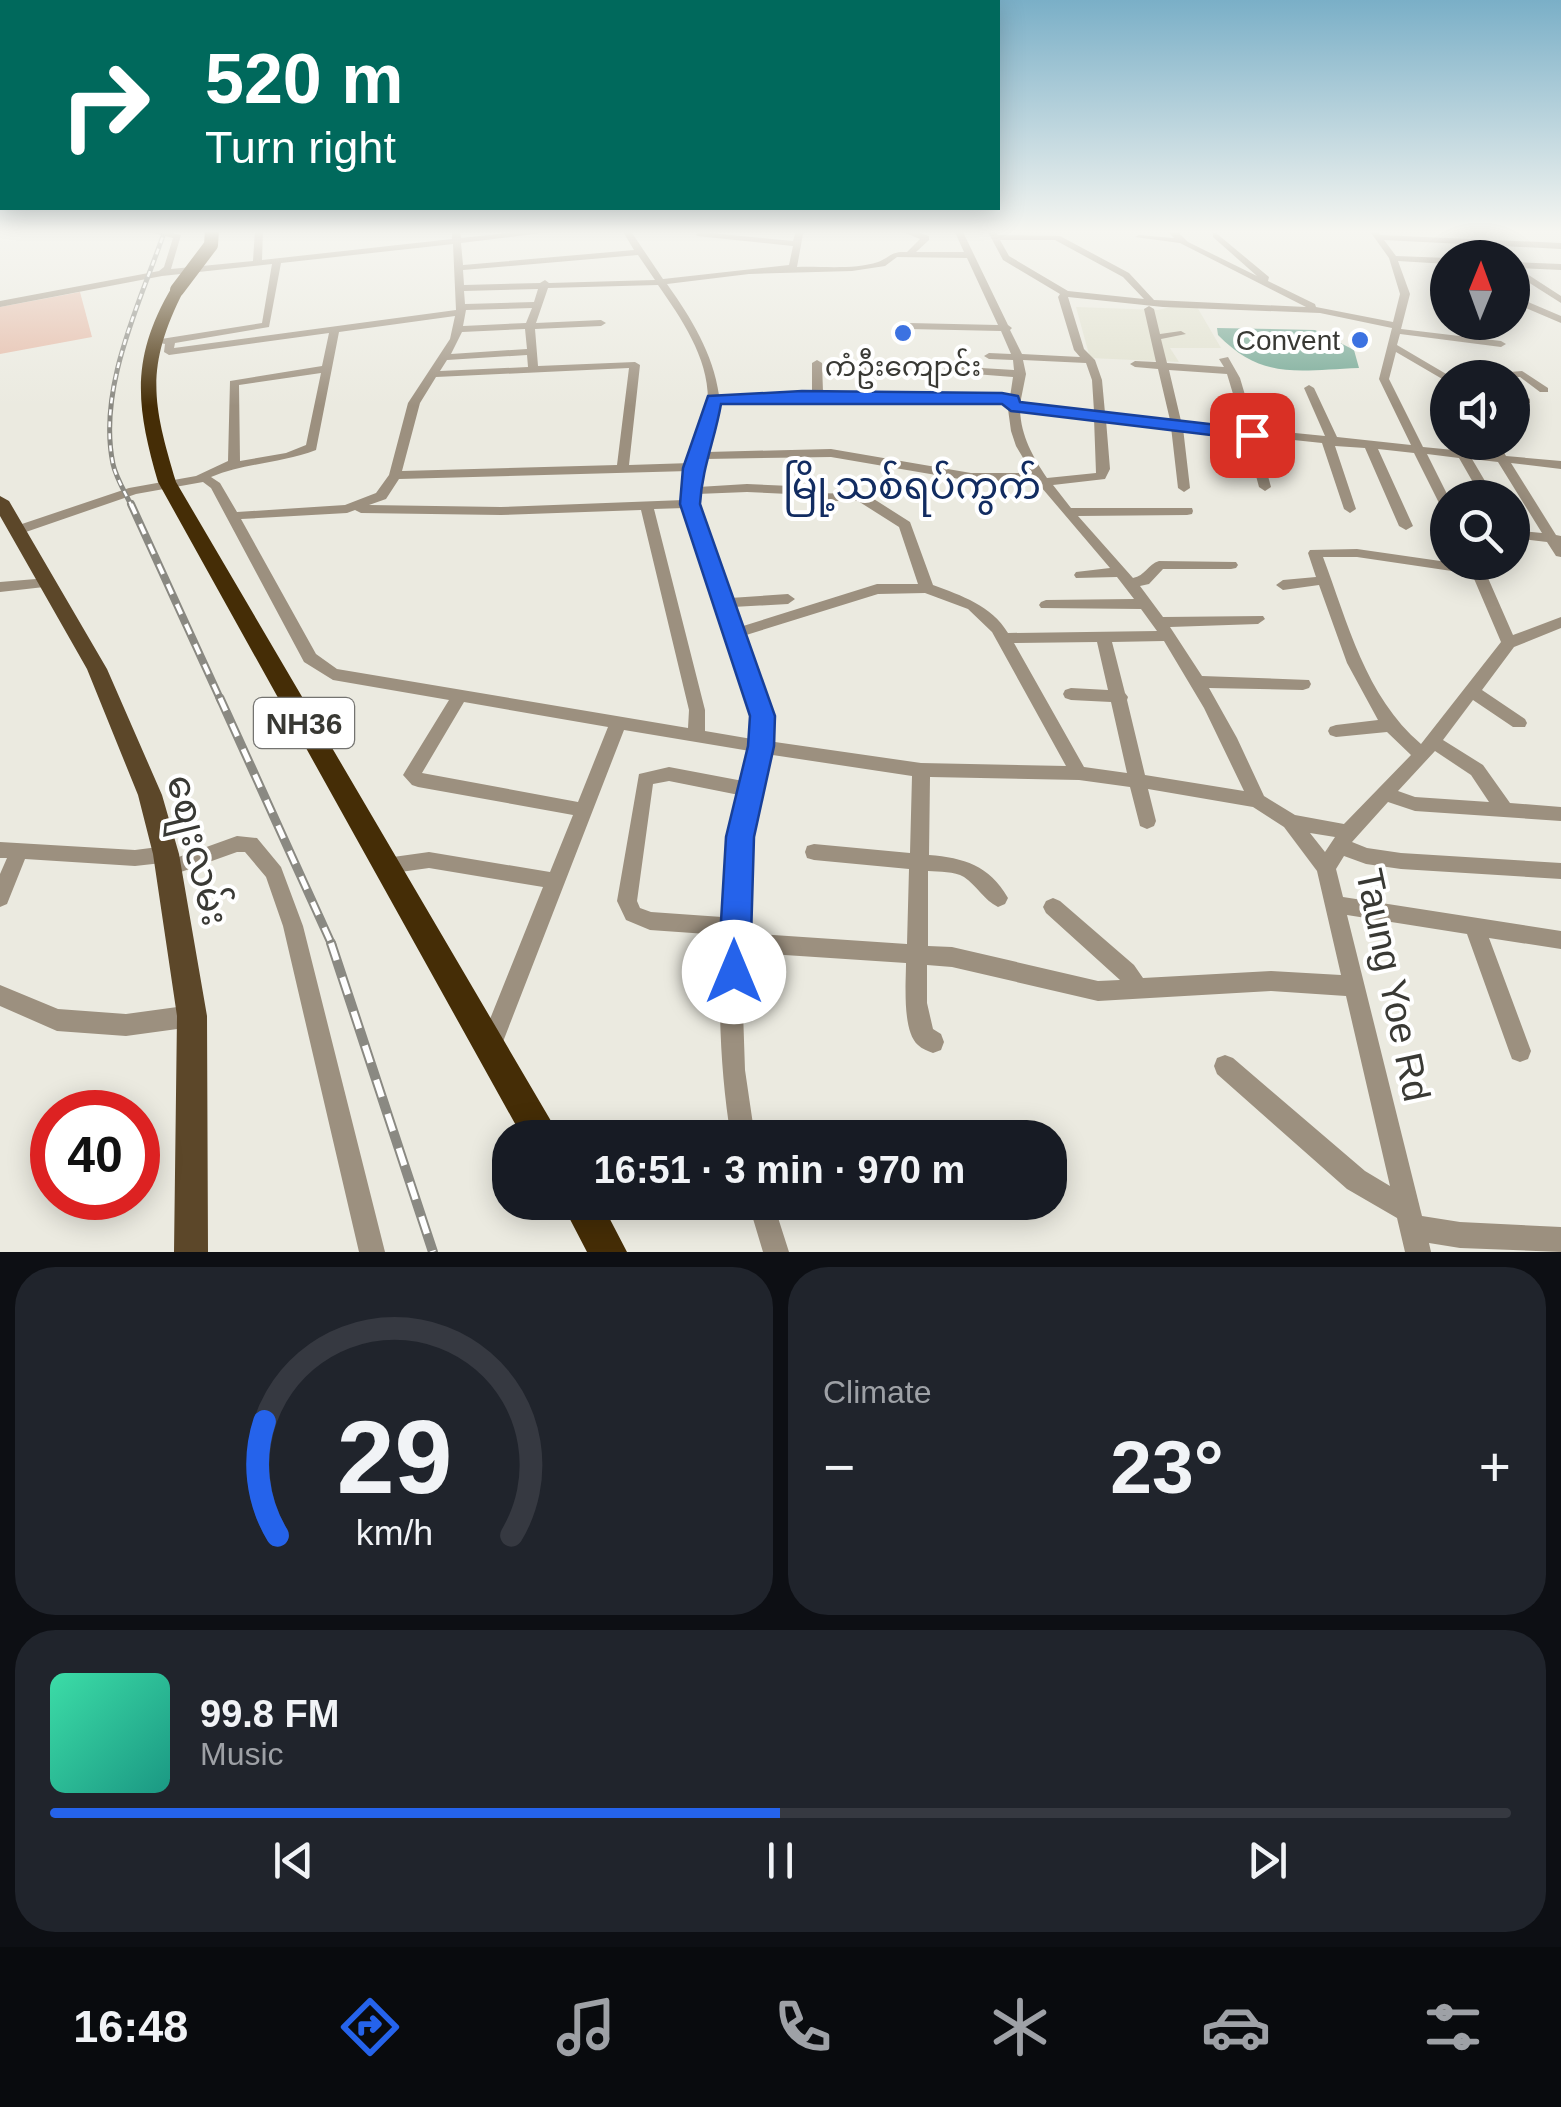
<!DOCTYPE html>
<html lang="en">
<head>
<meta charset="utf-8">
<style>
	:root { --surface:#171b24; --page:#20242c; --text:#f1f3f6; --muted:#9ea1a6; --line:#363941; --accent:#2563eb }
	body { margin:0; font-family:Arial,"Noto Sans Myanmar",sans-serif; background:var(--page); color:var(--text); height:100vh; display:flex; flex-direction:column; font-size:38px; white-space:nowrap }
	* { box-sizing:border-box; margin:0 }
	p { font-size:32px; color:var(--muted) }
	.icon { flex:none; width:55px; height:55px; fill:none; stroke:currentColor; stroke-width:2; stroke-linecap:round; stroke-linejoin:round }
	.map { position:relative; height:1252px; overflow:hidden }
	.details { display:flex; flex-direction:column; gap:15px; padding:15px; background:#0d0f14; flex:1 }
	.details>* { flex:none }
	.top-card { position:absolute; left:0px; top:0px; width:1000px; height:210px; box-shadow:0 5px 25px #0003; background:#00695c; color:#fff; overflow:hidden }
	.needle { width:65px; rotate:1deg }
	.tools { position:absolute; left:1430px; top:240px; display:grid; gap:20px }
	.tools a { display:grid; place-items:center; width:100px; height:100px; border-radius:50%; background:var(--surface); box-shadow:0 5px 25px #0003; font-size:50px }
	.speed { position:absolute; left:30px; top:1090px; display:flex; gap:20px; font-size:50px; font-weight:700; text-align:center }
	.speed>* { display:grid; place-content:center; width:130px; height:130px; border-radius:50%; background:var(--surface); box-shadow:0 5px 25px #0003; line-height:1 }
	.speed .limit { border:15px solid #d22; background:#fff; color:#111 }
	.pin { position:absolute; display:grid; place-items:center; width:85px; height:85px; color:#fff; margin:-42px; border-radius:20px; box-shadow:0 5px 15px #0006 }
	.me { position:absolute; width:110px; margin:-55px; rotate:0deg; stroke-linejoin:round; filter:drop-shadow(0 0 8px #0008) }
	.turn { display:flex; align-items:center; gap:35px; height:210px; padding:0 40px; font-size:45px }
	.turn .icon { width:130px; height:130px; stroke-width:2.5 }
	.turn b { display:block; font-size:70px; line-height:85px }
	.big { font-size:75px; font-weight:700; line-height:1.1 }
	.details .card { flex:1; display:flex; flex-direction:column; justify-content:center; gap:15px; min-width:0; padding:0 35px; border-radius:40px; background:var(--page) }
	.details .dial { align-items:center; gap:0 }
	.dial svg { height:260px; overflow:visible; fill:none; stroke:var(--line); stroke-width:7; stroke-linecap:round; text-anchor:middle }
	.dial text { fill:var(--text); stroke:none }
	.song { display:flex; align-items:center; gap:30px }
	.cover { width:120px; height:120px; border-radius:15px; background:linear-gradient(135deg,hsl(160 70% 55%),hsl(170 70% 35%)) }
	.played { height:10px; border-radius:5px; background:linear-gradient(90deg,var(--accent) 50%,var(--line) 50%) }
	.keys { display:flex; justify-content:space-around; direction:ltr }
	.heat { display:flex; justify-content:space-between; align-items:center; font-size:55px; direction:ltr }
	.details .tiles { flex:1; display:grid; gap:15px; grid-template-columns:1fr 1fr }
	.card:last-child { grid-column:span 2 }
	.trip { position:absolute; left:492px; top:1120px; width:575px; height:100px; border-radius:40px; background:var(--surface); box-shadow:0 5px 25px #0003; font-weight:700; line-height:100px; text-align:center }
	.tabs { display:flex; height:160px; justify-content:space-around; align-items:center; background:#090b0e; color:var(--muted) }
	.tabs .icon { width:70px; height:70px }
	.tabs .selected { color:var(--accent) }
	.tabs b { font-size:45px; color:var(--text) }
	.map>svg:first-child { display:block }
</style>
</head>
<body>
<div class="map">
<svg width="1561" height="1252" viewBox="0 0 1561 1252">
	<rect width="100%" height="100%" fill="#ebeae0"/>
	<path fill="#e1e1cf" d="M 1175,306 L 1197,307 L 1221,348 L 1170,348 L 1179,362 L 1090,358 L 1076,307 L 1158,310 Z"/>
	<path fill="#e5baa7" d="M 80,292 L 92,337 L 0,354 L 0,307 Z"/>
	<path fill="#75a895" d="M 1217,328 L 1315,330 L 1354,350 L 1359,368 C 1299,370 1263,381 1218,335 Z"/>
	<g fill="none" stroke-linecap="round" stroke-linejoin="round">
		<path fill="#9c907f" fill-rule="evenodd" d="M 141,230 L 158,230 L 181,235 L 171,269 L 253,261 L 255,230 L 263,230 L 262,260 L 452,239 L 452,230 L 460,230 L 461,238 L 536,230 L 566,230 L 461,243 L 463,265 L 634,250 L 622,230 L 630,230 L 663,279 L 789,265 L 793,246 L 697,236 L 696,234 L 700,232 L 793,241 L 796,231 L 810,230 L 803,234 L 797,267 C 822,266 854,270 878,262 C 891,257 890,251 907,252 L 920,239 L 898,230 L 911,230 L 929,236 L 929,240 L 916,252 L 964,252 L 954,230 L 962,230 L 1008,325 L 1012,328 L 1010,330 L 1022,354 L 1080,357 L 1074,350 L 1058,297 L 1060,294 L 1003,260 L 987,230 L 995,230 L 998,235 L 1060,236 L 1129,273 L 1154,300 L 1306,307 L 1180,243 L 1135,237 L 1139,235 L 1174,238 L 1167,230 L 1176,230 L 1188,242 L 1257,276 L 1213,237 L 1213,233 L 1216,233 L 1269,277 L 1268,281 L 1315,304 L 1316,307 L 1393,322 L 1400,294 L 1389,258 L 1369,230 L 1377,230 L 1380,235 L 1561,243 L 1561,249 L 1384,240 L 1396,256 L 1448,258 L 1448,264 L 1398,261 L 1410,294 L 1401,329 L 1501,341 L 1506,344 L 1501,347 L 1400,334 L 1397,345 L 1453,378 L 1444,380 L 1396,352 L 1389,379 L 1423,447 L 1494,454 L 1486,442 L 1498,442 L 1506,456 L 1561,461 L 1561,469 L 1511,463 L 1556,535 L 1561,536 L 1561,557 L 1556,556 L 1547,542 L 1512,538 L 1512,530 L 1542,533 L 1498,462 L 1472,459 L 1495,498 L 1482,498 L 1459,458 L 1427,454 L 1449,498 L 1448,513 L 1442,509 L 1414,453 L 1378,449 L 1413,526 L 1406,530 L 1399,526 L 1365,448 L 1335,446 L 1356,509 L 1350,513 L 1344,509 L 1322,443 L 1257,436 L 1271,487 L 1265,491 L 1259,487 L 1245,435 L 1183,428 L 1190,488 L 1184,492 L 1178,488 L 1171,427 L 1106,420 L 1110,469 L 1105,479 L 1053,485 L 1071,508 L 1192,508 L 1193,511 L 1192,514 L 1187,515 L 1078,516 L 1133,578 C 1145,576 1148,564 1159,561 L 1236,562 L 1238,565 L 1236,568 L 1231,569 L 1163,569 L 1149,584 L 1140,586 L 1163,617 L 1263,616 L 1265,619 L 1258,624 L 1170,627 L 1202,676 L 1309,680 L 1311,684 L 1309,688 L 1303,690 L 1209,688 L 1237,738 L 1264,796 L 1295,815 L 1344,824 L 1411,755 L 1387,732 L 1336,737 L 1330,735 L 1328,731 L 1330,727 L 1336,725 L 1378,720 L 1347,663 L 1319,585 L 1283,590 L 1276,585 L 1283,580 L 1316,577 L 1308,553 L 1310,550 L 1357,549 L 1468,565 L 1467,562 L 1481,562 L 1513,635 L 1561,617 L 1561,628 L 1514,647 L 1482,690 L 1525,719 L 1527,723 L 1525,727 L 1513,727 L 1473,700 L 1443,740 L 1483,765 L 1510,803 L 1561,807 L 1561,821 L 1415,811 L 1388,802 L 1352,842 L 1367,848 L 1401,853 L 1561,863 L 1561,879 L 1401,869 L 1366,864 L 1344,856 L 1336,869 L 1343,897 L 1561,931 L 1561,949 L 1489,938 L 1531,1051 L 1528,1059 L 1520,1062 L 1512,1059 L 1509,1051 L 1467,934 L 1347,915 L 1422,1216 L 1460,1222 L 1561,1227 L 1561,1252 L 1460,1248 L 1429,1243 L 1431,1252 L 1405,1252 L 1397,1218 L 1347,1189 L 1217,1074 L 1214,1066 L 1217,1058 L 1225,1055 L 1233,1058 L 1365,1171 L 1390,1186 L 1346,996 L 1271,991 L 1098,1001 L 952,967 L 927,965 L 927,1003 L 933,1029 L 941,1034 L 944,1042 L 941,1050 L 933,1053 C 928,1051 922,1049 918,1045 C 902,1031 906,984 906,963 L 741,952 L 745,1070 L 755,1138 L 731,1138 C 720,1071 718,1003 721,935 L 650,930 L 626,920 L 617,901 L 639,774 L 669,767 L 743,781 L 750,751 L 624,730 L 499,1052 L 491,1055 L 483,1052 L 480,1044 L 543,887 L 429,868 L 386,874 L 379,872 L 376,866 L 379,860 L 386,858 L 429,852 L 550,872 L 573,815 L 418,787 L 412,785 L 403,775 L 406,770 L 449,700 L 333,680 L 304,662 L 211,488 L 203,482 L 136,494 L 23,533 L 18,534 L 11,530 L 13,527 L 129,488 L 196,476 L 228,461 L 230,381 L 322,366 L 329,333 L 169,355 L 164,352 L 165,344 L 156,342 L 161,339 L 262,323 L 272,264 L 162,276 L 0,307 L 0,301 L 159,271 L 164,267 L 173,238 ZM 1000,240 L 1055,240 L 1123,277 L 1144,299 L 1068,291 L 1009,256 ZM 453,244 L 456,310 L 174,348 L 175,343 L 269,327 L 281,263 ZM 638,255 L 655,280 L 549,283 L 545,280 L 540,283 L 464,285 L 463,270 ZM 897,257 L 967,258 L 998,325 L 909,323 L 904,326 L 909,329 L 1001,331 L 1011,354 L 989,353 L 984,356 L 989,359 L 1013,360 L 1014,370 L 949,366 L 944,369 L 949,372 L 1013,377 L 1010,397 L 876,393 L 866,368 L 861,365 L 856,368 L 865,393 L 823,392 L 822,363 L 817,360 L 812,363 L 812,392 L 719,395 C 713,353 691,318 667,284 L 749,274 L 852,271 L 885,266 ZM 658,285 C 681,318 708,357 708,399 C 709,418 701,436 695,453 L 691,456 L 691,463 L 629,465 L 640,365 L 635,362 L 538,366 L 535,329 L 601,326 L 606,323 L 601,320 L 536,323 L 548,288 ZM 538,289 L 534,302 L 465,304 L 464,291 ZM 1068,297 L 1163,307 L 1320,313 L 1392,328 L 1379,379 L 1411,445 L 1337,437 L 1314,388 L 1309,385 L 1304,388 L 1325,436 L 1255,429 L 1240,378 L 1228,357 L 1219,359 L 1224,367 L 1167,363 L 1161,339 L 1186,334 L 1181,331 L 1160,334 L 1154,309 L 1149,306 L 1144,309 L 1156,362 L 1135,361 L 1130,364 L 1135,367 L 1158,369 L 1170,420 L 1105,413 L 1102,380 L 1095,360 L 1084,349 ZM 532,308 L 526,323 L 463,326 L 466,310 ZM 455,316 L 450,339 L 408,403 L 389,475 L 376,493 L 345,505 L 237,512 L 220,483 L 211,477 C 245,463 282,463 316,450 L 339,332 ZM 525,329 L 527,349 L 451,354 L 462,332 ZM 527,355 L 528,367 L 440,371 L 447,360 ZM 1023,360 L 1086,363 L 1092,380 L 1094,411 L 1020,404 L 1026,374 ZM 629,368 L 617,465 L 402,471 L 420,403 L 436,377 ZM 1169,370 L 1227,374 L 1243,427 L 1181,421 ZM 321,373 L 306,445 L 286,453 L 240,461 L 239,385 ZM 802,398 L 1009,403 L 1005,406 L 1008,409 L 1011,431 L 1016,446 L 1032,473 L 971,473 L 831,449 L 707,452 L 716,425 L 719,402 ZM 1020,410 L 1094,418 L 1096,473 L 1047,478 C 1033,457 1021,436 1020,410 ZM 831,457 L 971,481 L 1036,481 L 1110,568 L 1076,572 L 1074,575 L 1076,578 L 1117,577 L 1134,599 L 1046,600 L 1041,602 L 1039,605 L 1041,608 L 1141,609 L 1157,631 L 1008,633 C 991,605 962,596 933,585 L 910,522 L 866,494 L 812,493 L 791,486 L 747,484 L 698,487 L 705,459 ZM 689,471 L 684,500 L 501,507 L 369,505 L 386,499 L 399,479 ZM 747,492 L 789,494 L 811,501 L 858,501 L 899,527 L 918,584 L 877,584 L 740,627 L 733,607 L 788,604 L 795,599 L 788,594 L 730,598 L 696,504 L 697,494 ZM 685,508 L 755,716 L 752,739 L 705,731 L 705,710 L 654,509 ZM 355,510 L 361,513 L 501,515 L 641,510 L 689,710 L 688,728 L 337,669 L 316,654 L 241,519 L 347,513 ZM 1323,557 L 1357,557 L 1472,574 L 1501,642 L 1421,744 C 1365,696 1348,623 1323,557 ZM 925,593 L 968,609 L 992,632 L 1066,766 L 921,763 L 768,741 L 771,716 L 743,636 L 878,594 ZM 1164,641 L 1204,708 L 1244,791 L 1145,775 L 1127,700 L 1128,697 L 1125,693 L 1112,642 ZM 1097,642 L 1108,690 L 1071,688 L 1065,690 L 1063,694 L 1065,698 L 1071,700 L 1111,702 L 1127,773 L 1084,767 L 1014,643 ZM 464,702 L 608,727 L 578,802 L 422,773 ZM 1435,751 L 1471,775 L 1489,802 L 1415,797 L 1398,791 ZM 766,754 L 912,776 L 910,853 L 814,844 L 807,846 L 805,852 L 807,858 L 814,860 L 909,869 L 907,944 L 742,933 L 749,837 ZM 930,777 L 1079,780 L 1130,787 L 1140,826 L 1147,829 L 1154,826 L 1156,821 L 1148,789 L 1253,807 L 1284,827 L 1317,871 L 1341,975 L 1271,971 L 1143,978 L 1134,965 L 1060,901 L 1053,898 L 1046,901 L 1043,907 L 1046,913 L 1120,980 L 1098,981 L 952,947 L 928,946 L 928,871 C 940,872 954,871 964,877 C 977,886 984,900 998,907 L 1005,904 L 1008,898 C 989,865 964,858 929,855 ZM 669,781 L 739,795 L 731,837 L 722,917 L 651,912 L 640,908 L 637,901 L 653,784 ZM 1310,833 L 1335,837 L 1325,852 Z
			M 1512,262 L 1561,264 L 1561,270 L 1518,268 L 1561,296 L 1561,303 L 1512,272 Z
			M 1512,295 L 1561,316 L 1561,323 L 1512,302 Z
			M 1522,371 L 1548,388 L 1548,392 L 1540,392 L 1520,377 L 1467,378 L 1472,375 Z
			M 1512,388 L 1530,399 L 1530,403 L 1522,403 L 1512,396 Z
			M 48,578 L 55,583 L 53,586 L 0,592 L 0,582 Z
			M 237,836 L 257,838 L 281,867 L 303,926 L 385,1252 L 359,1252 L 283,926 L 266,877 L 245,852 L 237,852 L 167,877 L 160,875 L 157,869 L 162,863 L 135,866 L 25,859 L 7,904 L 0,907 L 0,874 L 7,858 L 0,858 L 0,842 L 135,850 L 166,846 L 173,848 L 175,854 L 173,859 Z
			M 0,985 L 58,1009 L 126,1014 L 192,1005 L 200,1009 L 203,1016 L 200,1023 L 192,1027 L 126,1036 L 57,1031 L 0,1006 Z
			M 748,1202 L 773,1202 L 789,1252 L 763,1252 Z"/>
		<path fill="#5c4729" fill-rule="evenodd" d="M 0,496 L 9,501 L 107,669 L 162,795 L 179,854 L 207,1016 L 208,1252 L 174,1252 L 177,1016 L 153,854 L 138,795 L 87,669 L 0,516 Z"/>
		<path fill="#452d06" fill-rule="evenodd" d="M 172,287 L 184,290 C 145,367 152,402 176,482 L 561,1138 L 523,1138 L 158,482 C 136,406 130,358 172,287 Z
			M 561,1202 L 601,1202 L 627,1252 L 587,1252 Z"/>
		<g stroke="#8a8982" stroke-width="5">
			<path id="rail-far3" d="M 132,507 C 126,494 116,478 113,464 C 97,387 141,301 165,230"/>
		</g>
		<g stroke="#8a8982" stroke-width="8">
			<path id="rail-far2" d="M 131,504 L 221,701"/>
		</g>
		<g stroke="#8a8982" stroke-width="9">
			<path id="rail-far1" d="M 220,698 L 332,945"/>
		</g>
		<g stroke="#8a8982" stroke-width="10">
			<path id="rail" d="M 331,943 L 433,1252"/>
		</g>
		<use href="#rail-far3" stroke="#fff" stroke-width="2.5" stroke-dasharray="6" stroke-linecap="butt"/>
		<use href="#rail-far2" stroke="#fff" stroke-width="4" stroke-dasharray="11" stroke-linecap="butt"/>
		<use href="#rail-far1" stroke="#fff" stroke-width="5" stroke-dasharray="14" stroke-linecap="butt"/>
		<use href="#rail" stroke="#fff" stroke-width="6" stroke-dasharray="18" stroke-linecap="butt"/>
		<path stroke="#452d06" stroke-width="14" d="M 177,290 L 211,245 L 212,230"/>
	</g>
	<linearGradient id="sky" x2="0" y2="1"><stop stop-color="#7aafc7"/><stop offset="0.57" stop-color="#f6f6f1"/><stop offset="1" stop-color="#f6f6f1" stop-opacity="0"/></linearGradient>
	<rect width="1561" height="406" fill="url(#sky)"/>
	<path fill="#2563eb" stroke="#184099" stroke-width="2.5" d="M 802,391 L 1002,393 L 1018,396 L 1020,402 L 1252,429 L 1261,435 L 1252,440 L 1011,411 L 1002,404 L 721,404 C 715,439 702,468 700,504 L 775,716 L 774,746 L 754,837 L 750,972 L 745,983 L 734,987 L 722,983 L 718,972 L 726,837 L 748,746 L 750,716 L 680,504 L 683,468 L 708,396 Z"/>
	<g fill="#3c72e1" stroke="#fff" stroke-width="4">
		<circle cx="903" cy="333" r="10"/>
		<circle cx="1360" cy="340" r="10"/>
	</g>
	<g text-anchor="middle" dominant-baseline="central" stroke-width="8" stroke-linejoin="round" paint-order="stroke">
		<g font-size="28" fill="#393934" stroke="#fff" text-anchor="end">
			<text x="1340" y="340">Convent</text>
			<text x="903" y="366" text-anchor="middle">ကံဦးကျောင်း</text>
		</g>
		<rect fill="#fff" stroke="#747471" stroke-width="2.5" x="254" y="698" width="100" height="50" rx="8"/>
		<g font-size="30" font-weight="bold" fill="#393934">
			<text x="304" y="723">NH36</text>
		</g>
		<g font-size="38" fill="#122c61" stroke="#fff">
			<text x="912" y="486">မြို့သစ်ရပ်ကွက်</text>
		</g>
		<g font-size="38" fill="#393934" stroke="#fff">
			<text transform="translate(198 850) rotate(76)">စျေးလမ်း</text>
			<text transform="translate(1393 985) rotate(78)">Taung Yoe Rd</text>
		</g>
	</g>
</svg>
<div class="tools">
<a><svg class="needle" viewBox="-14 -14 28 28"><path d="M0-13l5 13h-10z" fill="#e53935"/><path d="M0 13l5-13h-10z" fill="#9ea1a6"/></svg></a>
<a><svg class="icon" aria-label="sound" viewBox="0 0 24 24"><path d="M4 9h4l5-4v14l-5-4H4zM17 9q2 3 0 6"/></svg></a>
<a><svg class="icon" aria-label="search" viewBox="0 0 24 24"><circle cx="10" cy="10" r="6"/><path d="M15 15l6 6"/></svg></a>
</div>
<div class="speed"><div class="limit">40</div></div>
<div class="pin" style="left:1252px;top:435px;background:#d93025"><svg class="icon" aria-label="arrive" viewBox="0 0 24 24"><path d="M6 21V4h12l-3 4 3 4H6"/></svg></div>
<svg class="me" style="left:734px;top:972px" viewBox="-20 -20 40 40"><circle r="19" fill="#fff"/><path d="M0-13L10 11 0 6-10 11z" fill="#2563eb"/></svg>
<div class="trip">16:51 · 3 min · 970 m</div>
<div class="top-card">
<div class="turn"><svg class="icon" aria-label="right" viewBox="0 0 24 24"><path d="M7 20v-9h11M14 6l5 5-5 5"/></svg><div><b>520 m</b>Turn right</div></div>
</div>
</div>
<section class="details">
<div class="tiles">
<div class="card dial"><svg viewBox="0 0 100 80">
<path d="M14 69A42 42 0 1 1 86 69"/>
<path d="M14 69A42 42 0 0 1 10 34" stroke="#2563eb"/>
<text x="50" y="56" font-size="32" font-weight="700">29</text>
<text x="50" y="72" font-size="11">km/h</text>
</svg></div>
<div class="card"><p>Climate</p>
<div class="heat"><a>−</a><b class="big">23°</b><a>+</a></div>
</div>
<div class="card">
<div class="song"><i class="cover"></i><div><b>99.8 FM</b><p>Music</p></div></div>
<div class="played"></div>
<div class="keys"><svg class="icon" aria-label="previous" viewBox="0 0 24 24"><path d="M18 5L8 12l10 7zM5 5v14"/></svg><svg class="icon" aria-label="pause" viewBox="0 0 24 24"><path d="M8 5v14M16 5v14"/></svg><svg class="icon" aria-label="next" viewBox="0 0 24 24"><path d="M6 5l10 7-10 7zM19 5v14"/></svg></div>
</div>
</div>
</section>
<nav class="tabs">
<b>16:48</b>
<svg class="icon selected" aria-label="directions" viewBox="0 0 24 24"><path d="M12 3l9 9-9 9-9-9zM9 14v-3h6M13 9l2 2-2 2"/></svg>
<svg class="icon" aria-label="music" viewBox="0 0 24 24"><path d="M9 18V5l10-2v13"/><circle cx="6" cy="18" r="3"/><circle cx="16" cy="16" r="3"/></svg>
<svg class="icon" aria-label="phone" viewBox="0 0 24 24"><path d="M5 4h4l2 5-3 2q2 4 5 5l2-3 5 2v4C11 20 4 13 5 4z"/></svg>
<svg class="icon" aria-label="climate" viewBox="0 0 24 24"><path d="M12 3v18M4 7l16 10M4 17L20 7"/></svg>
<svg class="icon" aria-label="car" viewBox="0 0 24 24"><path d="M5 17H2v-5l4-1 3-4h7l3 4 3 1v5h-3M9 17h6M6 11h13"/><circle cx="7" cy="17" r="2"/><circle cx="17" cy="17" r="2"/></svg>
<svg class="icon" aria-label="filters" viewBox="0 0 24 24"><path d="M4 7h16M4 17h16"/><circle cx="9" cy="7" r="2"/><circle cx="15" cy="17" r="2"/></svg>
</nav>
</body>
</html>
